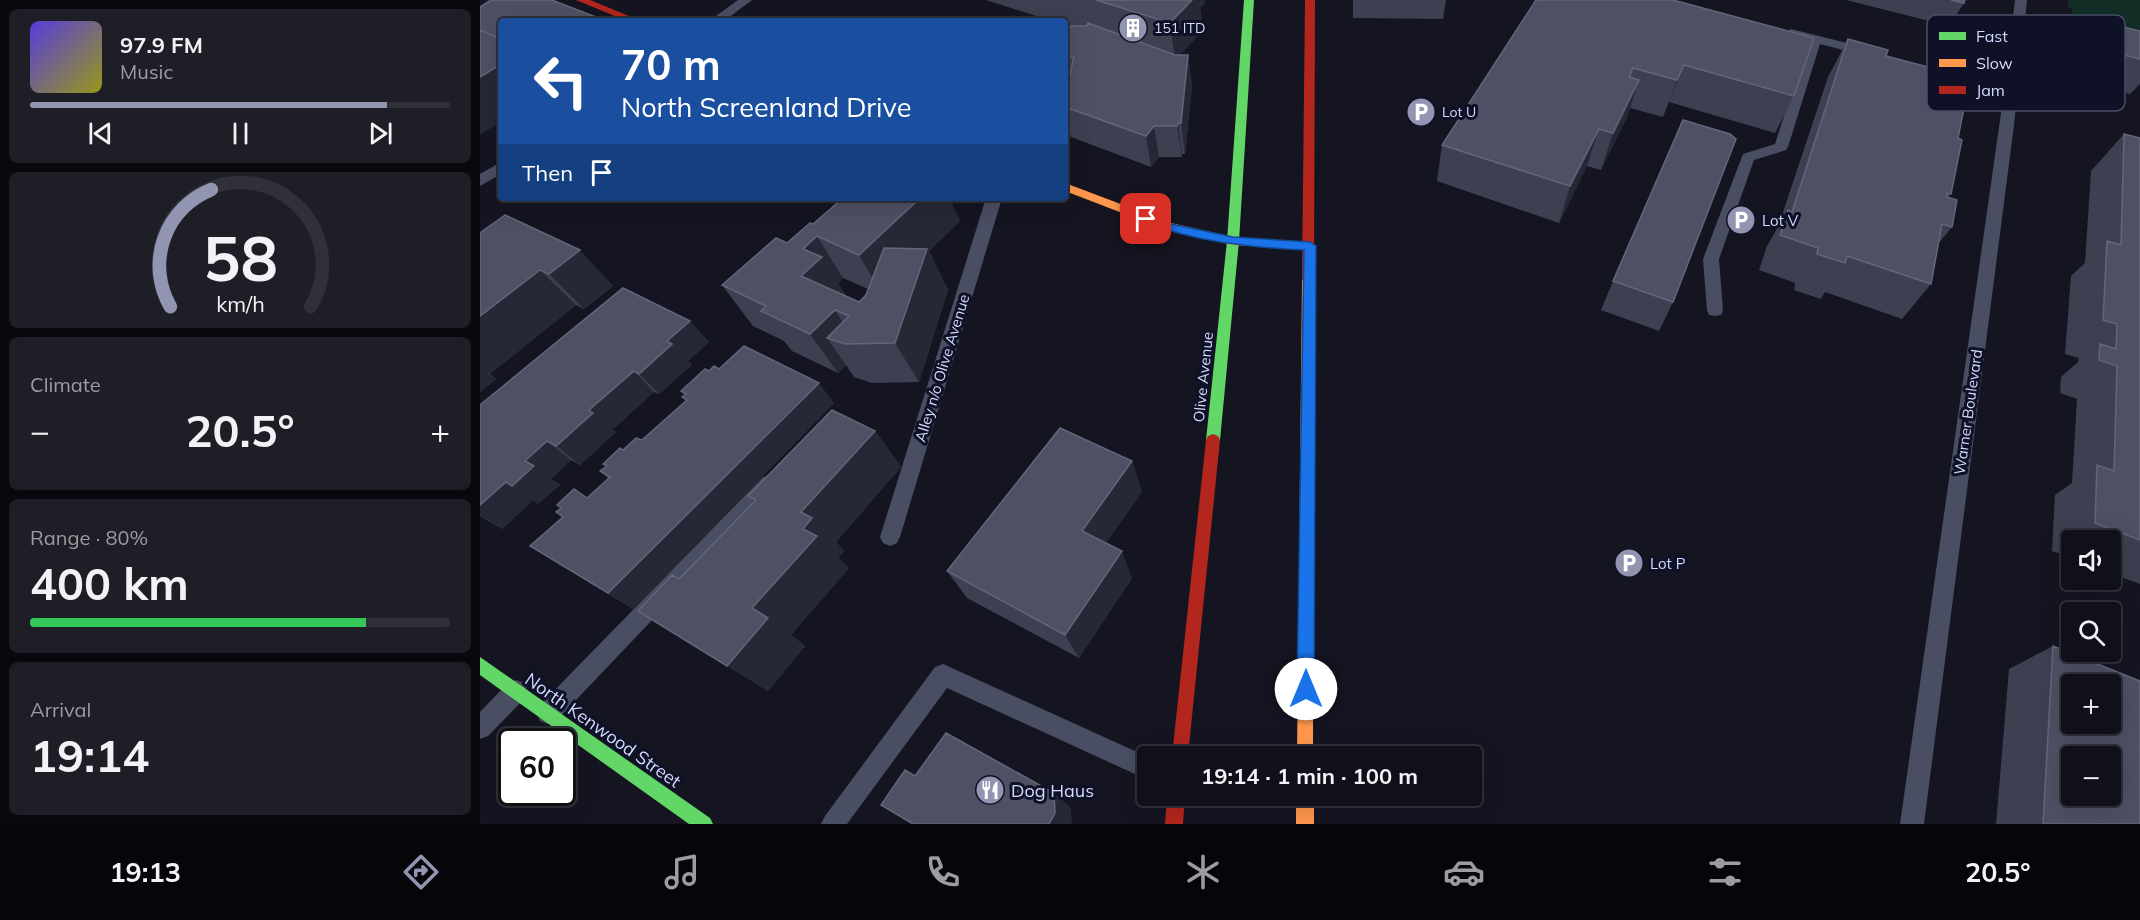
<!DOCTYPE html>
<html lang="en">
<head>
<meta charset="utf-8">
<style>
	:root { --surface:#0f1019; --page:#1d1e26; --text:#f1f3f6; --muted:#9b9da2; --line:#2f3038; --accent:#9195b1 }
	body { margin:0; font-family:Mulish,sans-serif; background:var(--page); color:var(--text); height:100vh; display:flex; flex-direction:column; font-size:22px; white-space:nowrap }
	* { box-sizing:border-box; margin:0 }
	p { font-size:20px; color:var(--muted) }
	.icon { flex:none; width:33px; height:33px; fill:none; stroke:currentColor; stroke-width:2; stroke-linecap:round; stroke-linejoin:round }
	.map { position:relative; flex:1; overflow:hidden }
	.details { display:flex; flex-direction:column; gap:9px; padding:9px; background:#08090e; width:480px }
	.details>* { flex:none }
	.guide { position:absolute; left:18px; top:18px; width:570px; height:183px; border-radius:6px; box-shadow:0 6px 24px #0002,0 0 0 2px var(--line); background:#1a4fa0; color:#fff; overflow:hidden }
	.fabs { position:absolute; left:1581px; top:530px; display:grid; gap:12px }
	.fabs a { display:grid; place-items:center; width:60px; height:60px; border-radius:6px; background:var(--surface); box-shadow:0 6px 24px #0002,0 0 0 2px var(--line); font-size:30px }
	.speed { position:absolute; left:18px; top:728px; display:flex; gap:12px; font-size:30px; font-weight:700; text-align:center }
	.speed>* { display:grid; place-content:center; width:78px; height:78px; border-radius:50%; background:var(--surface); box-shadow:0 6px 24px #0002,0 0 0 2px var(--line); line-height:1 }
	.speed .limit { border:3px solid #111; border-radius:9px; background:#fff; color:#111 }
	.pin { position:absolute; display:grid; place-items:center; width:51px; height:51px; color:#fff; margin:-26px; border-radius:12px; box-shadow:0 3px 9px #0006 }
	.me { position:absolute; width:66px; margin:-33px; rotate:0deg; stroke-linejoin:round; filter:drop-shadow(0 0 4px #0008) }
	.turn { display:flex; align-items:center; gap:21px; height:126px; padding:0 24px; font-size:27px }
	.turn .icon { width:78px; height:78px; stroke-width:2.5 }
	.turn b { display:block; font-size:42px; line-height:51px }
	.then { display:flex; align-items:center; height:57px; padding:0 24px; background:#0003; gap:12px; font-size:22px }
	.big { font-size:45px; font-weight:700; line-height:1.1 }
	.details .tile { flex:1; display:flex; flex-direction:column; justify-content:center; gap:9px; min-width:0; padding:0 21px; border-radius:9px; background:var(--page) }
	.details .dial { align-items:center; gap:0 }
	.dial svg { height:156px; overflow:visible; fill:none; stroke:var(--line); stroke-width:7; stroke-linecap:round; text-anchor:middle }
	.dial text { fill:var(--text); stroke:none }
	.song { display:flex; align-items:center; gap:18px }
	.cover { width:72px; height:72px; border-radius:9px; background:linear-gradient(135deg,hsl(250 70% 55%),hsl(60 70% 35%)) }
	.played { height:6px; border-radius:3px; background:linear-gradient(90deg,var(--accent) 85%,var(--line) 85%) }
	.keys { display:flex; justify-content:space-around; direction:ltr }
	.heat { display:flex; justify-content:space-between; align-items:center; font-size:33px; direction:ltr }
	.charge { height:9px; border-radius:4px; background:linear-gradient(90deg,#34c759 80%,var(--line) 0) }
	.trip { position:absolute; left:657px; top:746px; width:345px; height:60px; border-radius:6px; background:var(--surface); box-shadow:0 6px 24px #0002,0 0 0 2px var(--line); font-weight:700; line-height:60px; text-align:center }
	.menu { display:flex; height:96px; justify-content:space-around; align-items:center; background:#06060a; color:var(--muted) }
	.menu .icon { width:42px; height:42px }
	.menu .selected { color:var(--accent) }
	.menu b { font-size:27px; color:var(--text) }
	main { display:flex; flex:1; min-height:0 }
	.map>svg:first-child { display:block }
</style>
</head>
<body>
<main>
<section class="details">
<div class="tile">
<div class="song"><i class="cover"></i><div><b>97.9 FM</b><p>Music</p></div></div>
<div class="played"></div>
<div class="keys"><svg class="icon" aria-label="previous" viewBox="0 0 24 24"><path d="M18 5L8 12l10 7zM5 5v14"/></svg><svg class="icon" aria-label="pause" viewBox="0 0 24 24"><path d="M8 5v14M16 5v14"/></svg><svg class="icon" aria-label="next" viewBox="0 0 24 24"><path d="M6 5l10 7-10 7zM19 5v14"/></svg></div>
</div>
<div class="tile dial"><svg viewBox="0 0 100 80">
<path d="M14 69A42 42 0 1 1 86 69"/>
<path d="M14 69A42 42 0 0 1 35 9" stroke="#9195b1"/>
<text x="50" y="56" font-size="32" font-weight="700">58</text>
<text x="50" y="72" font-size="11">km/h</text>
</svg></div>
<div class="tile"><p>Climate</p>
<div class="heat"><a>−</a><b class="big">20.5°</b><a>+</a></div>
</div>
<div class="tile"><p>Range · 80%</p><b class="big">400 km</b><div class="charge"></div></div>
<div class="tile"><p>Arrival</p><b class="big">19:14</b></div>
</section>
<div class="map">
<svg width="1660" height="824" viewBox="0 0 1660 824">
	<rect width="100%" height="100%" fill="#141521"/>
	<path fill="#122c26" d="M 1588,0 L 1660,0 L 1660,36 L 1653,60 L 1589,44 L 1592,9 L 1588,8 Z"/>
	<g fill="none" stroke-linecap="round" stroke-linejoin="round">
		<path fill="#494e62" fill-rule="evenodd" d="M 258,0 L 272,0 L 244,21 L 229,21 Z
			M 1535,0 L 1547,0 L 1534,125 L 1444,824 L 1420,824 L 1524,92 L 1451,74 L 1449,71 L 1456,67 L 1525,84 Z
			M 1311,29 L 1391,49 L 1393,52 L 1386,56 L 1340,44 L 1308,147 L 1306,150 L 1274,160 L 1239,259 L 1243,310 L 1241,315 L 1235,316 L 1229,315 L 1227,310 L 1223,259 L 1263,154 L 1295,144 L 1328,41 L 1306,36 L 1305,33 Z
			M 21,162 L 21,174 L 0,186 L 0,174 Z
			M 506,198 L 522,198 L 420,537 L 417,543 L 410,546 L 403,543 L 400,537 Z
			M 290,475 L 297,477 L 299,483 L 297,489 L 76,721 L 68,724 L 60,721 L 57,713 L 60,705 L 283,477 Z
			M 463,664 L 668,757 L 668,780 L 467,688 L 367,824 L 341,824 L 345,816 L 455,667 Z
			M 36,680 L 44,683 L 47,691 L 44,699 L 8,736 L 0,739 L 0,712 L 28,683 Z"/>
		<path fill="#63d668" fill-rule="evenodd" d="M 764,0 L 774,0 L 759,241 L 740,440 L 738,444 L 733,446 L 728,444 L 726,440 L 747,241 Z
			M 0,657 L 230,818 L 233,824 L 209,824 L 0,675 Z"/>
		<path fill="#ff974d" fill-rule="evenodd" d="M 585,183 L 691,223 L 753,237 L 830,242 L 836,246 L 830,250 L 753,245 L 689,231 L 585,191 Z
			M 828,275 L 834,280 L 833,756 L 817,756 L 822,280 Z
			M 816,795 L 834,795 L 834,824 L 816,824 Z"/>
		<path fill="#b3261e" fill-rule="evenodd" d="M 96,0 L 110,0 L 161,21 L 147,21 Z
			M 825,0 L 835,0 L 834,280 L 828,285 L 822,280 Z
			M 733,434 L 738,436 L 740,440 L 708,756 L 692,756 L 726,440 L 728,436 Z
			M 687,795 L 705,795 L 703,824 L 685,824 Z"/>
	</g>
	<path fill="#3d4050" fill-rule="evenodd" d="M 506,0 L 725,0 L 725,3 L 720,8 L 723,30 L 700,55 L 708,55 L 712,86 L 705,154 L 702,154 L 702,157 L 679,157 L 671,167 L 591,137 L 585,116 L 585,95 L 589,80 L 585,66 L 585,47 L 590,27 L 585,25 L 585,21 L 572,21 Z
		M 873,0 L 966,0 L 963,19 L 873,18 Z
		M 1056,0 L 1314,96 L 1295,133 L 1189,102 L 1183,117 L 1150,108 L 1147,117 L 1121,170 L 1107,166 L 1079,223 L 957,181 L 962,145 Z
		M 1366,0 L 1485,0 L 1484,3 L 1469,26 Z
		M 1613,20 L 1660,31 L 1660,84 L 1650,94 L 1586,78 L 1589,51 Z
		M 1368,39 L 1406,56 L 1473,105 L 1478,138 L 1471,194 L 1468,197 L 1472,227 L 1458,244 L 1451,284 L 1422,319 L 1345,292 L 1341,299 L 1314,290 L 1315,283 L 1279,270 L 1287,246 L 1298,227 L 1348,77 Z
		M 1644,134 L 1660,138 L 1660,584 L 1630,573 L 1630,540 L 1592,540 L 1592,558 L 1572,551 L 1575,495 L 1592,483 L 1597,399 L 1580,393 L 1581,377 L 1598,362 L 1599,358 L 1585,354 L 1591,276 L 1605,263 L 1611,171 Z
		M 480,221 L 449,251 L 468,290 L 439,382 L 392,383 L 374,377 L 366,365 L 358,373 L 312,351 L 304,341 L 273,326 L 242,285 L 307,243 L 333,224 ZM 363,278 L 388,289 L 386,295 L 379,302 L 367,297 L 358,283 Z
		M 0,233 L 133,286 L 104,309 L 96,305 L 10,374 L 16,379 L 0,392 Z
		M 1133,281 L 1193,302 L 1179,331 L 1121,310 Z
		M 210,321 L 229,342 L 208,361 L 212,365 L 179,394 L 174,392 L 132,430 L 136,432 L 100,465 L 91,460 L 71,479 L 80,485 L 58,504 L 53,500 L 22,529 L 0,516 L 0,405 Z
		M 239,369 L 354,403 L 153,609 L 50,546 L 129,479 L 120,471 L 126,466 L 123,464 L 143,450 L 162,440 L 206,400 L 202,397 L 205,395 L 201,391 L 229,371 Z
		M 395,431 L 421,467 L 356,542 L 364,551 L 358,558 L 369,568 L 311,635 L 325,646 L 288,691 L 158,611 L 199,579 L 274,501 L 268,496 Z
		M 652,461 L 662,492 L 626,543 L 652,578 L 599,658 L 487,598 L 467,571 Z
		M 1573,646 L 1660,824 L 1516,824 L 1529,669 Z"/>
	<path fill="#262835" d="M 701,0 L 725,0 L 725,3 L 720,8 L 723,30 L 695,60 L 690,23 Z
		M 708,55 L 712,86 L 705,154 L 701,123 Z
		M 21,64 L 21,122 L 0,135 L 0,77 Z
		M 1204,65 L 1189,102 L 1183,117 L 1197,80 Z
		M 1159,80 L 1147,117 L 1121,170 L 1133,133 Z
		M 698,123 L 702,154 L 702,157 L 697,126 Z
		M 674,126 L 679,157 L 671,167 L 666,136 Z
		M 1119,129 L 1107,166 L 1079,223 L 1090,186 Z
		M 440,198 L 470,198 L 480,221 L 449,251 L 468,290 L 439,382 L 415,343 L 403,296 L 379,255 Z
		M 337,236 L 363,278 L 358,283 L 368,298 L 355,310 L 377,344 L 347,338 L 366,365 L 358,373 L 330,334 L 321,276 L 323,249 Z
		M 100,250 L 133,286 L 104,309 L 69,274 Z
		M 60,270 L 96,305 L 10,374 L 16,379 L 0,392 L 0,316 Z
		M 210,321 L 229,342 L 208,361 L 212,365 L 179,394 L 159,374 L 187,341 Z
		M 154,371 L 174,392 L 132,430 L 136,432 L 100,465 L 76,446 L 109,410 Z
		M 339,383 L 354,403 L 153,609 L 128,593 Z
		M 395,431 L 421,467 L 356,542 L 364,551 L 358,558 L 369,568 L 311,635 L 325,646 L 288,691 L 247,666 L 272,608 L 323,529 L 321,512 Z
		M 67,441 L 91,460 L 71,479 L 80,485 L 58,504 L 32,486 L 45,461 Z
		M 652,461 L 662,492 L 615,559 L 602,531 Z
		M 26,482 L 53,500 L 22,529 L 0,515 L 0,505 Z
		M 642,551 L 652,578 L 599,658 L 585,635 Z
		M 574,793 L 591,808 L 592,824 L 569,824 Z"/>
	<path fill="#4e5063" stroke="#63667b" stroke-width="1.5" fill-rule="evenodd" d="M 11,0 L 72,0 L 126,21 L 21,21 L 21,39 L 0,30 L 0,7 Z
		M 616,0 L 712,0 L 690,23 Z
		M 1056,0 L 1193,0 L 1334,38 L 1314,96 L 1204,65 L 1197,80 L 1153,68 L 1149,77 L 1159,80 L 1133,133 L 1119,129 L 1090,186 L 962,145 Z
		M 1471,0 L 1485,0 L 1484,3 Z
		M 1613,20 L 1660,31 L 1660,59 L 1611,47 Z
		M 608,23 L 695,55 L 708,55 L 701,123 L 698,123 L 697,126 L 674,126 L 666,136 L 585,107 L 585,95 L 594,57 L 585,57 L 585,47 L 590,26 L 607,26 Z
		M 0,30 L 21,39 L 21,64 L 0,77 Z
		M 1368,39 L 1408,50 L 1406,56 L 1479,75 L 1473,105 L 1484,108 L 1478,138 L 1482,140 L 1471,194 L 1467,193 L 1467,197 L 1477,200 L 1472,227 L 1462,224 L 1451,284 L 1367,256 L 1365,263 L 1337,254 L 1338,248 L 1300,235 L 1308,210 L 1312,212 Z
		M 1203,120 L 1250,134 L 1256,139 L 1193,302 L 1133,281 Z
		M 1644,134 L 1660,138 L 1660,540 L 1615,523 L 1617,465 L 1634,471 L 1637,366 L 1619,360 L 1620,344 L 1636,349 L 1637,324 L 1623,320 L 1627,241 L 1641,245 Z
		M 363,198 L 440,198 L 379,255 L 337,236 L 323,249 L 342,257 L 321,276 L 379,302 L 386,295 L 404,248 L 447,249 L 415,343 L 365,344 L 347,338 L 369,316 L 355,310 L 330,334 L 281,311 L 286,306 L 242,285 L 296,238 L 307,243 L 330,223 L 333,224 Z
		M 25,215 L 100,250 L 69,274 L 60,270 L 0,316 L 0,233 Z
		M 143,288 L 210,321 L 187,341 L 192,344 L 159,374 L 154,371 L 109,410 L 113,413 L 76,446 L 67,441 L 45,461 L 54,466 L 32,486 L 26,482 L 0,505 L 0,405 Z
		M 264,346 L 339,383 L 128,593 L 50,546 L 83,517 L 76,512 L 81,508 L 77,505 L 94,489 L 107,498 L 130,477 L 120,471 L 127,466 L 123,464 L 140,448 L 143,450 L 156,438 L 162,440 L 207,400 L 202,397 L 206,394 L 201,391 L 225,369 L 229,371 L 234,366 L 239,369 Z
		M 352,410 L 395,431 L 321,512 L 332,518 L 323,529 L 337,536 L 272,608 L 288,618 L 247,666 L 158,611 L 192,575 L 199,579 L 276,500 L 268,496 Z
		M 580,428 L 652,461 L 602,531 L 642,551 L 585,635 L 467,571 Z
		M 1573,646 L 1660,681 L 1660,824 L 1563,824 ZM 1592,684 L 1630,684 L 1630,723 L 1592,723 ZM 1592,756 L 1630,756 L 1630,795 L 1592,795 Z
		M 466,733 L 574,793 L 575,813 L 569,824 L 433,824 L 401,805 L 425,770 L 435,776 Z"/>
	<path fill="#1a73e8" stroke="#114b97" stroke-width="1.5" d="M 666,214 L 691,224 L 753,237 L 830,242 L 836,246 L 834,689 L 831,695 L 826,697 L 820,695 L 817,689 L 824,250 C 768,247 715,242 662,221 L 662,216 Z"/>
	<defs>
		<g id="building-disc" transform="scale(1.5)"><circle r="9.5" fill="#9195b1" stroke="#0f1126"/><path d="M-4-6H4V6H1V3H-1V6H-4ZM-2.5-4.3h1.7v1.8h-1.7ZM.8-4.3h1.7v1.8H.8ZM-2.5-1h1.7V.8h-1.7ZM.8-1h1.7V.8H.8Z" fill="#fff"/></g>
		<g id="parking-disc" transform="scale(1.5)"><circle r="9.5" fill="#9195b1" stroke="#0f1126"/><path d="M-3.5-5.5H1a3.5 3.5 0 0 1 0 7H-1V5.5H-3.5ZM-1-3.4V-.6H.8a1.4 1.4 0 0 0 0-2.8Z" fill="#fff"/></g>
		<g id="restaurant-disc" transform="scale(1.5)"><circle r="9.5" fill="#9195b1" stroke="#0f1126"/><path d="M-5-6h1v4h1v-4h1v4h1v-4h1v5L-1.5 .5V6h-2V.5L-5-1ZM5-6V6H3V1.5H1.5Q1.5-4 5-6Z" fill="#fff"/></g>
	</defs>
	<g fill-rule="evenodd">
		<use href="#building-disc" x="653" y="28"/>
		<use href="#parking-disc" x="941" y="112"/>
		<use href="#parking-disc" x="1261" y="220"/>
		<use href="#parking-disc" x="1149" y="563"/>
		<use href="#restaurant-disc" x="510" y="790"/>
	</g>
	<g text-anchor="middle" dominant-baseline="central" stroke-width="6" stroke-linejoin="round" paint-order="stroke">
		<g font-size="14" fill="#d4daff" stroke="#0f1126" text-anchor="start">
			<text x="674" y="28">151 ITD</text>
			<text x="962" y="112">Lot U</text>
		</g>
		<g font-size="15" fill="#d4daff" stroke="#0f1126" text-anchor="start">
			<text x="1282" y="220">Lot V</text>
			<text x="1170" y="563">Lot P</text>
		</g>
		<g font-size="15" fill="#d4daff" stroke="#0f1126">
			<text transform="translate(462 368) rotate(-73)">Alley n/o Olive Avenue</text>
			<text transform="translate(723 377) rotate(-84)">Olive Avenue</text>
			<text transform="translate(1488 412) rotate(-82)">Warner Boulevard</text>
		</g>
		<g font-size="18" fill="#d4daff" stroke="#0f1126">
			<text transform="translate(123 730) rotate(35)">North Kenwood Street</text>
		</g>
		<g font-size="18" fill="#d4daff" stroke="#0f1126" text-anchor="start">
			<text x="531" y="790">Dog Haus</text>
		</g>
	</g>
	<rect x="1447" y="15" width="198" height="96" rx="9" fill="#0f1126" stroke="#4a4d67" stroke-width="1.5"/>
	<rect x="1459" y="32" width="27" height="8" fill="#63d668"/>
	<rect x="1459" y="59" width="27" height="8" fill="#ff974d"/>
	<rect x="1459" y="86" width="27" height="8" fill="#b3261e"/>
	<g font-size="16" fill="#d4daff">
		<text x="1496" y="42">Fast</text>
		<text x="1496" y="69">Slow</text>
		<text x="1496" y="96">Jam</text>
	</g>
</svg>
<div class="fabs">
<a><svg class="icon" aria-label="sound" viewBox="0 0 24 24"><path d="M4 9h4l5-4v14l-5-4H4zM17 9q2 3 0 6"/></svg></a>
<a><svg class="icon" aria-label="search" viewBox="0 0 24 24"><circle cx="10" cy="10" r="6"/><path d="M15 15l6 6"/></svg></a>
<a>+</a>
<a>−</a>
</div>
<div class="speed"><div class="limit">60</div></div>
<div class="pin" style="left:666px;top:219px;background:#d93025"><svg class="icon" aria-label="arrive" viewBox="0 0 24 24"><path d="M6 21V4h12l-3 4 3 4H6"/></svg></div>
<svg class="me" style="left:826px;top:689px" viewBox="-20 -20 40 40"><circle r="19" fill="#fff"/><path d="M0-13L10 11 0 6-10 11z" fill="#1a73e8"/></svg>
<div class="trip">19:14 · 1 min · 100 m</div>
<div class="guide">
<div class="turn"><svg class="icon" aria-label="left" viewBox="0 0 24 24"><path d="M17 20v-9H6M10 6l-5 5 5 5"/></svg><div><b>70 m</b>North Screenland Drive</div></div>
<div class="then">Then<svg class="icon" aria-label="arrive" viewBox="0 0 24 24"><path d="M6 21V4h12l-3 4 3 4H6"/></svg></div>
</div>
</div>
</main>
<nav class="menu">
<b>19:13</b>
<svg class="icon selected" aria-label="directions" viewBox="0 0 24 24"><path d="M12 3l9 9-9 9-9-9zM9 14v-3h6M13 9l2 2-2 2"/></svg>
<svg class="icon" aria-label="music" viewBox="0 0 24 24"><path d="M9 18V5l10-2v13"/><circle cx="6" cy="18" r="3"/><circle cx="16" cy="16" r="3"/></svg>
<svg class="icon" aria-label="phone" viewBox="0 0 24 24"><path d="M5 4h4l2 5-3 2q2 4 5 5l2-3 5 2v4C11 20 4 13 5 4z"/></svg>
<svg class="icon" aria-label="climate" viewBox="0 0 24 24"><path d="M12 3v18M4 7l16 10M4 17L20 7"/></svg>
<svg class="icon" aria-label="car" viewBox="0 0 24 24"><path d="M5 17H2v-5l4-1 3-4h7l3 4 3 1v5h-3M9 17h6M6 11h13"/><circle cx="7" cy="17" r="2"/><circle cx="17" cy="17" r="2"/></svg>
<svg class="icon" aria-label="filters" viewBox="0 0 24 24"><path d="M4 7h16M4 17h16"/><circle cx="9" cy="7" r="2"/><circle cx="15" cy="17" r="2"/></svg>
<b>20.5°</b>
</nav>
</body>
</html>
